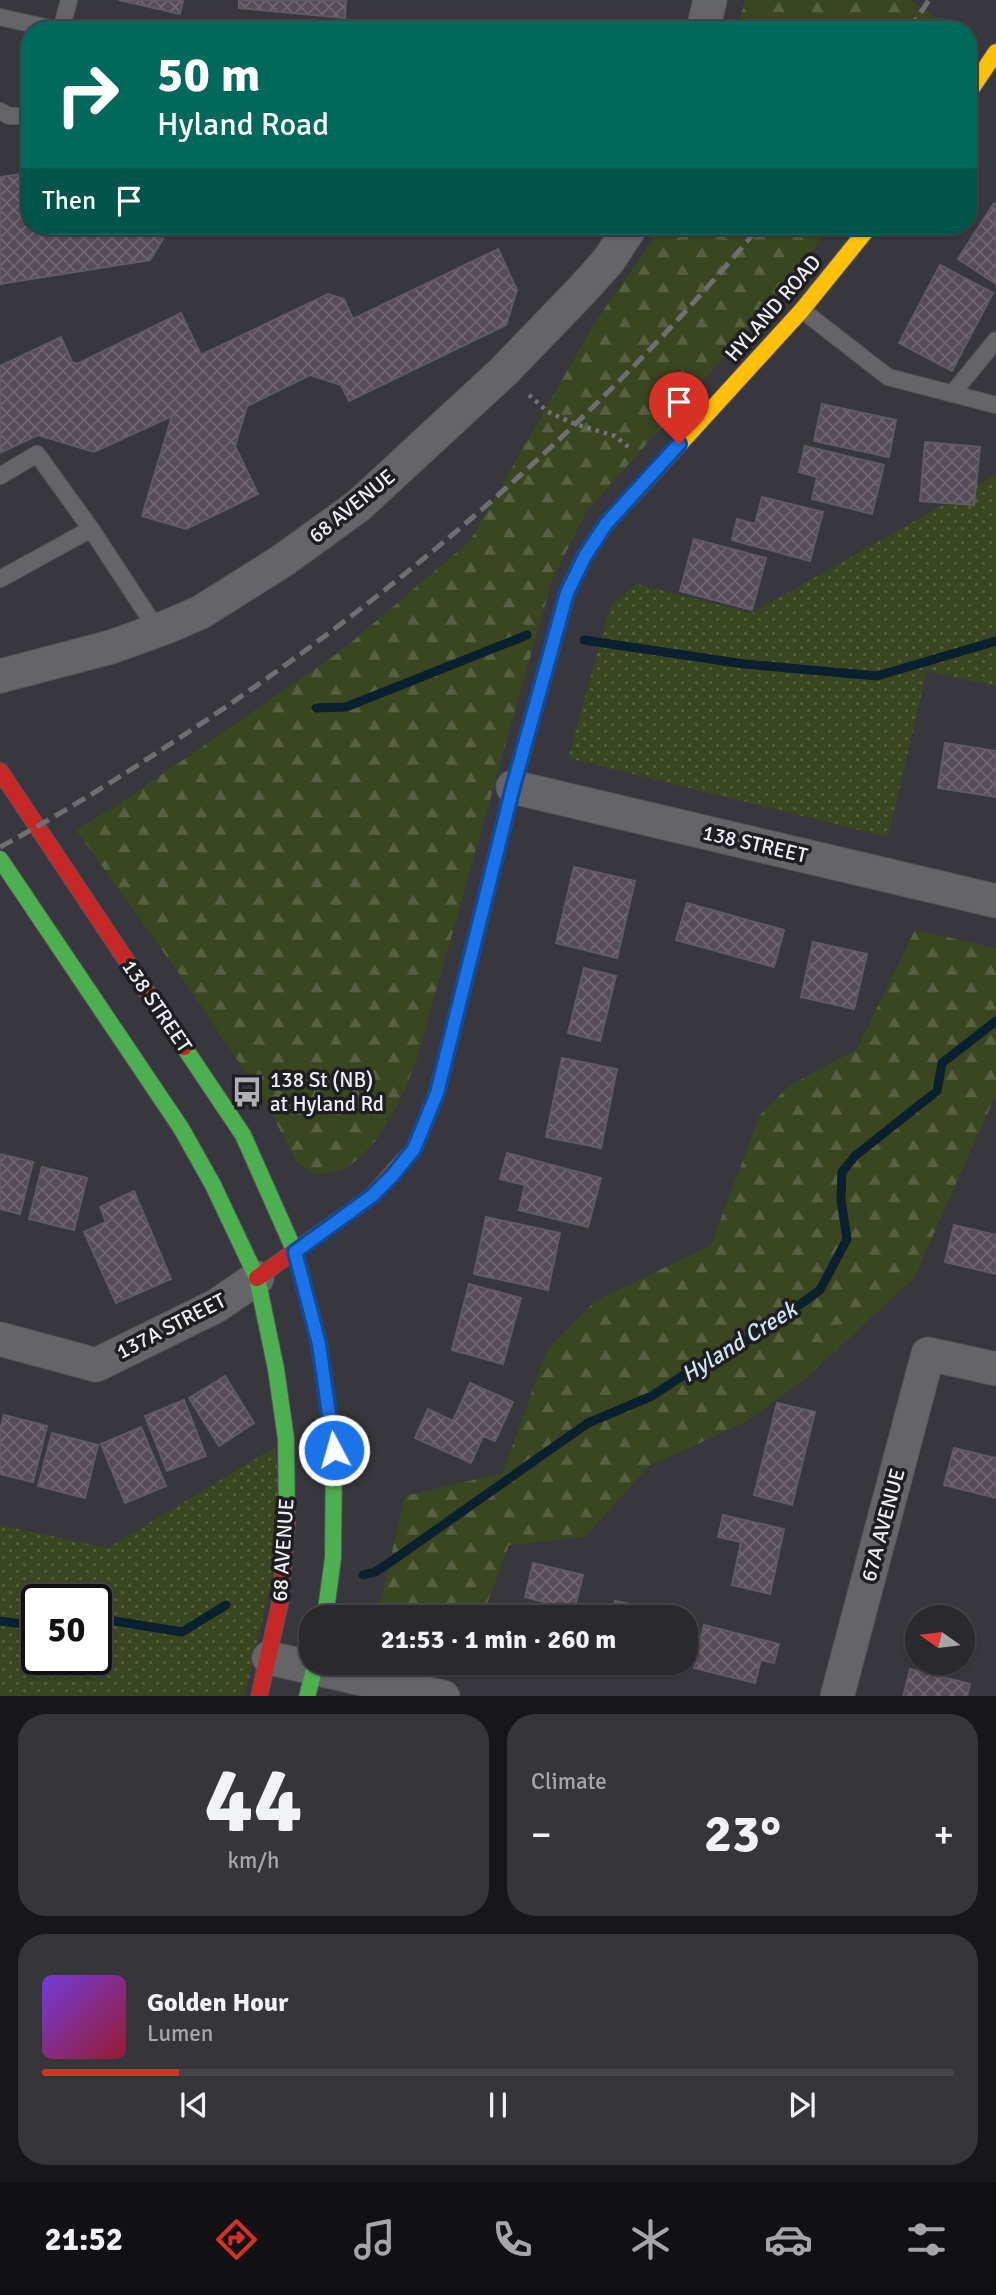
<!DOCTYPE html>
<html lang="en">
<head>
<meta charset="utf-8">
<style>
	:root { --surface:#2a292e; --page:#36353a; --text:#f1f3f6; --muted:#a5a6aa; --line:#46454a; --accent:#d93025 }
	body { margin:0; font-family:Signika,sans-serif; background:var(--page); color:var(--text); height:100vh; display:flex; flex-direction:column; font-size:26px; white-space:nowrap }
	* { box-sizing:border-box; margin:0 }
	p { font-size:23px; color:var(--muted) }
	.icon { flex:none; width:38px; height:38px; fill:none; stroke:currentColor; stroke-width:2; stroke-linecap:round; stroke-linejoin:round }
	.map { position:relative; height:1696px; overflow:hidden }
	.sheet { display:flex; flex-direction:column; gap:18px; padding:18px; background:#171719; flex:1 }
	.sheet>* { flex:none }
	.hud { position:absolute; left:21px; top:21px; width:956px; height:214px; border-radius:28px; box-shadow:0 2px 5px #0004,0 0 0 2px var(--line); background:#00695c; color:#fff; overflow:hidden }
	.needle { width:46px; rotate:284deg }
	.fabs { position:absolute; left:905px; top:1605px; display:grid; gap:14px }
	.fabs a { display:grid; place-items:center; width:70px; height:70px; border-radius:50%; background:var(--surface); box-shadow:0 2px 5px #0004,0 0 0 2px var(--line); font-size:35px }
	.speed { position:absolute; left:21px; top:1584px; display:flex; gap:14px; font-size:35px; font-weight:700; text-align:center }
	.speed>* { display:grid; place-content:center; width:91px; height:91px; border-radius:50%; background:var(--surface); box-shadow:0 2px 5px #0004,0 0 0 2px var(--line); line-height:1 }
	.speed .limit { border:4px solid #111; border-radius:10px; background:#fff; color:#111 }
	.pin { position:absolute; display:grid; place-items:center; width:60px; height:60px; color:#fff; margin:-72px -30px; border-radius:50% 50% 50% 0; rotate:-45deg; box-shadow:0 0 7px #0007 }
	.pin .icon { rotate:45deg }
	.me { position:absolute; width:77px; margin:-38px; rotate:354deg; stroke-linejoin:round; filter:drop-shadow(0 0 5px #0008) }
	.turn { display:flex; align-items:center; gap:24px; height:147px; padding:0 21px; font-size:32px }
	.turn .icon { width:91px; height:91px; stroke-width:2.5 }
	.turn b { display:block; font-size:49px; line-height:60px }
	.then { display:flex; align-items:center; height:66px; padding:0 21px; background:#0003; gap:14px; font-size:26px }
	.big { font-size:52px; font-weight:800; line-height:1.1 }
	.sheet .widget { flex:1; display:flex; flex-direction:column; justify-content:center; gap:10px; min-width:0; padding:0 24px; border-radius:28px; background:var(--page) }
	.sheet .dial { align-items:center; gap:0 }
	.dial b { font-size:91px; line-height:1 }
	.song { display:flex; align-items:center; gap:21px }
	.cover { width:84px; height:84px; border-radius:10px; background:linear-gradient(135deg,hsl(260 70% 55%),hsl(350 70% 35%)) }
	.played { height:7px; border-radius:4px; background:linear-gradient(90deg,var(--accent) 15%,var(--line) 15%) }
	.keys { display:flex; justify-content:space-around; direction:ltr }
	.heat { display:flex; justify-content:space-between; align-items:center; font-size:38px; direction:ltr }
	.sheet .tiles { flex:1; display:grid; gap:18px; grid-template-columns:1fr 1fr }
	.widget:last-child { grid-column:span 2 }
	.trip { position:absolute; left:299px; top:1605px; width:399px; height:70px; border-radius:28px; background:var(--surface); box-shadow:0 2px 5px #0004,0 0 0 2px var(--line); font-weight:800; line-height:70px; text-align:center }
	.tab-bar { display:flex; height:112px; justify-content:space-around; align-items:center; background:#111012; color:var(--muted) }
	.tab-bar .icon { width:49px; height:49px }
	.tab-bar .current { color:var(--accent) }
	.tab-bar b { font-size:32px; color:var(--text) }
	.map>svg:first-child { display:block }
</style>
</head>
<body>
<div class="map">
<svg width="996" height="1697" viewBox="0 0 996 1697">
	<defs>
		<pattern id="forest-firs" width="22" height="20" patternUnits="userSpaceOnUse" patternTransform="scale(1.75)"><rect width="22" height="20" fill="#3a4620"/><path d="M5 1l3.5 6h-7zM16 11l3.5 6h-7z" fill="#576141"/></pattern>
		<pattern id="park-dots" width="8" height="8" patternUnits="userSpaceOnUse" patternTransform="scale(1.75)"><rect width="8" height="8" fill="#3a4620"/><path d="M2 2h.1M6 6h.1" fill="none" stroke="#576141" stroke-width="1.8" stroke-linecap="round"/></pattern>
		<pattern id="building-cross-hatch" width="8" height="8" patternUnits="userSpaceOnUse" patternTransform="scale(1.75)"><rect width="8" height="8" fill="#564c58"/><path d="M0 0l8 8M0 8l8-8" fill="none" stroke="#6f6671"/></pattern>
	</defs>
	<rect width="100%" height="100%" fill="#38373d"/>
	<path fill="url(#forest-firs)" d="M 745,0 L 909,0 L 956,30 L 738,30 Z
		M 663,226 L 832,226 L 734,346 L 586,512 L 552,580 L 416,1062 C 400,1101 382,1146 344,1169 C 337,1173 325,1173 317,1175 L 298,1164 L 265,1101 L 183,979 L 76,830 L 122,802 L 341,651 L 470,541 L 594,324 Z
		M 915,930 L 996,948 L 996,1094 L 914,1278 L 803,1381 L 743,1423 L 649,1466 L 585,1537 L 509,1545 L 482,1617 L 377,1617 L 405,1496 L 503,1473 L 547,1350 L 594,1302 L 711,1245 L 760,1115 L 789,1086 L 857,1049 Z"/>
	<path fill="url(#park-dots)" fill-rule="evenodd" d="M 996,475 L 996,686 L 927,671 L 888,837 L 568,758 L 611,605 L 636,584 L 752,613 Z
		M 275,1447 L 284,1525 L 245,1696 L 0,1697 L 0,1525 L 108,1548 ZM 37,1600 L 96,1600 L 96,1659 L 37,1659 Z"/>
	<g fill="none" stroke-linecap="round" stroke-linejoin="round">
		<path stroke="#0a202e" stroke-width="9" d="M 584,640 L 744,664 L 877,676 L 996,641
			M 316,708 L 346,707 L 527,635
			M 363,1575 L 375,1572 L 389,1563 L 588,1423 L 652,1396 L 708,1359 L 755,1337 L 820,1290 L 847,1239 L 841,1200 L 842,1172 L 855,1156 L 937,1091 L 942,1063 L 996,1021
			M 96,1618 L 182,1632 L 226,1605
			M 0,1621 L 37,1626"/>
	</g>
	<path fill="url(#building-cross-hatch)" stroke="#5e5c61" stroke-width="2" d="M 119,0 L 183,0 L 180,14 Z
		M 239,0 L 346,0 L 345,18 L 239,8 Z
		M 30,173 L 30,226 L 161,226 L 163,239 L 150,260 L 0,284 L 0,177 Z
		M 994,203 L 996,205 L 996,284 L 958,259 Z
		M 498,249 L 517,290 L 506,325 L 349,401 L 341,385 L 310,375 L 247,406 L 235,446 L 258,494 L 186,529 L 142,516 L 172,416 L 94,452 L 38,435 L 0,453 L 0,366 L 61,337 L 72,362 L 77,364 L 181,313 L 201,355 L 328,294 L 344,299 L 353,319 Z
		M 940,265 L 993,293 L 952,371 L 899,343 Z
		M 822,404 L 896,420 L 889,457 L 814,441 Z
		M 925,442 L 980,447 L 974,505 L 920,501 Z
		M 805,446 L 884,465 L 872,514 L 812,499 L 817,477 L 799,472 Z
		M 762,497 L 823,512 L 810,561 L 732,540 L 737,519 L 755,524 Z
		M 694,539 L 766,558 L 752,610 L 680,591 Z
		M 945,743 L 996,751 L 996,797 L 938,788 Z
		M 574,867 L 635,881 L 617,958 L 556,943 Z
		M 687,903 L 784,930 L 774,967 L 676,940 Z
		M 813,942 L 867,954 L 854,1009 L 801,997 Z
		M 584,968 L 616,976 L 600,1041 L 568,1033 Z
		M 562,1058 L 617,1069 L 601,1148 L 546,1137 Z
		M 507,1153 L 601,1178 L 588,1227 L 519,1210 L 525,1185 L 500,1179 Z
		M 0,1154 L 33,1162 L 20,1214 L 0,1209 Z
		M 42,1167 L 87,1178 L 74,1230 L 29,1219 Z
		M 134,1191 L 171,1279 L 116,1303 L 84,1232 L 106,1222 L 100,1207 Z
		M 486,1217 L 560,1233 L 548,1290 L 474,1274 Z
		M 954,1225 L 996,1235 L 996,1274 L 945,1262 Z
		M 469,1284 L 521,1298 L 503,1364 L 452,1350 Z
		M 225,1376 L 254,1423 L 219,1446 L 189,1398 Z
		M 470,1383 L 513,1402 L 495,1441 L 483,1436 L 471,1463 L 415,1438 L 428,1409 L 453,1421 Z
		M 184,1400 L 206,1456 L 167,1471 L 145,1416 Z
		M 777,1403 L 815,1412 L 792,1505 L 754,1495 Z
		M 4,1415 L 47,1426 L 33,1482 L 0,1474 L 0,1430 Z
		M 141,1427 L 166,1486 L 125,1503 L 101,1444 Z
		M 52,1433 L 98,1445 L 85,1498 L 38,1486 Z
		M 954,1448 L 996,1458 L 996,1498 L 944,1485 Z
		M 723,1515 L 784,1529 L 770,1594 L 732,1585 L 741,1542 L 718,1537 Z
		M 533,1563 L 583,1575 L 574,1610 L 525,1597 Z
		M 615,1601 L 688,1616 L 686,1628 L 686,1617 L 612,1617 Z
		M 704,1625 L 779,1644 L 774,1663 L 761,1660 L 755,1683 L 694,1668 Z
		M 910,1669 L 970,1684 L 967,1697 L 903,1697 Z"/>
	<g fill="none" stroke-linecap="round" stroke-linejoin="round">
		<g stroke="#56555b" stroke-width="18">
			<path id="lane" d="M 0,17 L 58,30
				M 61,30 L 69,0
				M 0,111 L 9,116 L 30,116
				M 802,310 L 888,377 L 996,405
				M 952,394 L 996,340
				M 0,476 L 37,454 L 91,529 L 158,631
				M 0,579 L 91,529"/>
		</g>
		<g stroke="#56555b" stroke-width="35">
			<path id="street" d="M 703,30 L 710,0
				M 0,676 L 111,647 L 169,626 L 201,612 L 282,561 L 358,506 L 503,372 L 583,289 L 609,260 L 631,226
				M 513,787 L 996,901
				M 0,1339 L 96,1365 L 216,1306 L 257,1278
				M 269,1658 L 443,1697
				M 837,1697 L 928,1354 L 996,1369"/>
		</g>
		<g stroke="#56555b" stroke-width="18">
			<path id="fast" d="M 0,859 L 181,1128 L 213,1185 L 257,1278 L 276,1369 L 286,1439 L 287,1524
				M 184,1047 L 243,1135 L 295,1252 L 319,1344 L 334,1450 L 333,1558 L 325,1617
				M 394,1171 L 414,1149 L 437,1093 L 513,787 L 567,593 L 585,556 L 606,524 L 646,481
				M 307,1697 L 316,1662"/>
		</g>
		<g stroke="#56555b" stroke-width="18">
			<path id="slow" d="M 968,94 L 996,52
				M 646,481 L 802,310 L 870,226"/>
		</g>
		<g stroke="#56555b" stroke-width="18">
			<path id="jam" d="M 0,771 L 184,1047
				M 257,1278 L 372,1196 L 394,1171
				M 259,1697 L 280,1603 L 287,1524"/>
		</g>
		<path stroke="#747278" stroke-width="4.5" stroke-dasharray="3.5 5" stroke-linecap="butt" d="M 529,395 L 548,412 L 575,424 L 615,436 L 632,450"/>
		<use href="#lane" stroke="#656569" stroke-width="16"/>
		<use href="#street" stroke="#656569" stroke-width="33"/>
		<use href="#fast" stroke="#4caf50" stroke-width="16"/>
		<use href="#slow" stroke="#ffc107" stroke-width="16"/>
		<use href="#jam" stroke="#c62828" stroke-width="16"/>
		<path stroke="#6f6e73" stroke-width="5" stroke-dasharray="14 7" stroke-linecap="butt" d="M 909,30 L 929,0
			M 0,847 C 73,808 142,763 211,717 C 415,579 602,416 760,226"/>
	</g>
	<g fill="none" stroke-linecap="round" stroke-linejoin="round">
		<g stroke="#114b97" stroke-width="18">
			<path id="route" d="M 334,1450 L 319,1344 L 295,1252 L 372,1196 L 393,1175 L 414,1149 L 437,1093 L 513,787 L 567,593 L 585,556 L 606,524 L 679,444"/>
		</g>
		<use href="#route" stroke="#1a73e8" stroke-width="12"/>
	</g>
	<defs>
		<g id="bus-bare" transform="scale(2.415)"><path d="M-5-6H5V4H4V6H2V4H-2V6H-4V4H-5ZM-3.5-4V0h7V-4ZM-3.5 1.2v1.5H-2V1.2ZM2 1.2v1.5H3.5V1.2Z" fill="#b0afb6" stroke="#1e1d22" stroke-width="2.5" paint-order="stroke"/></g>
	</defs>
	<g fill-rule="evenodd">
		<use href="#bus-bare" x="247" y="1092"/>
	</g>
	<g text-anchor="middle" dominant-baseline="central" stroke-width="7" stroke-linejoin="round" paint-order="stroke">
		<g font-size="21" fill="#f0eff7" stroke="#1e1d22">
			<text transform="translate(773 308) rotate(-49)">HYLAND ROAD</text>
			<text transform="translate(352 506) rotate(-39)">68 AVENUE</text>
			<text transform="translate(755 844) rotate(13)">138 STREET</text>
			<text transform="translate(157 1006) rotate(56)">138 STREET</text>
			<text transform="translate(171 1326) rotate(-27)">137A STREET</text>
			<text transform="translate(883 1525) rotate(-75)">67A AVENUE</text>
			<text transform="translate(283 1550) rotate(-86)">68 AVENUE</text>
		</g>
		<g font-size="21" fill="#f0eff7" stroke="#1e1d22" text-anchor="start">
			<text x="270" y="1080">138 St (NB)<tspan x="270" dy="24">at Hyland Rd</tspan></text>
		</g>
		<g font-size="23" font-style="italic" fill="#d1e4f2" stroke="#1e1d22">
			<text transform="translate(739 1342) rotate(-32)">Hyland Creek</text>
		</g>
	</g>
</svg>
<div class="fabs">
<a><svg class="needle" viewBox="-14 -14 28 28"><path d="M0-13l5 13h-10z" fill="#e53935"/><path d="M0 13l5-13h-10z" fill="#a5a6aa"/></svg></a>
</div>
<div class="speed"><div class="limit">50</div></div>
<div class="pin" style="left:679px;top:444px;background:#d93025"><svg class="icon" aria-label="arrive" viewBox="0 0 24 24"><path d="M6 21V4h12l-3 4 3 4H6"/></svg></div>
<svg class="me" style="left:334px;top:1450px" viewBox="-20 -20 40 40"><circle r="17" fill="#1a73e8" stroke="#fff" stroke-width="3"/><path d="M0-11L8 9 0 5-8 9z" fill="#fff"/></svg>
<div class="trip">21:53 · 1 min · 260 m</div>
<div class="hud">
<div class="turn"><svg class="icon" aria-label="right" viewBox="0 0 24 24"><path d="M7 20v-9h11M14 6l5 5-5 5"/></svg><div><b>50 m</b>Hyland Road</div></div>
<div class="then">Then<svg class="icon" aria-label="arrive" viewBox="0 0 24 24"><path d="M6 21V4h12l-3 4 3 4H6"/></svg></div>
</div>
</div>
<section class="sheet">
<div class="tiles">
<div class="widget dial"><b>44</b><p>km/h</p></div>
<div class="widget"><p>Climate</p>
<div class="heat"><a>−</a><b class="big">23°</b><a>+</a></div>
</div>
<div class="widget">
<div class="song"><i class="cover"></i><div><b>Golden Hour</b><p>Lumen</p></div></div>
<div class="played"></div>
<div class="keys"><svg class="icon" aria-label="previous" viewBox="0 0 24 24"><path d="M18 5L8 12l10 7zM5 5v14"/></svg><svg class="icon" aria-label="pause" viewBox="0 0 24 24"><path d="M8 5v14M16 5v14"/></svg><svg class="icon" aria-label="next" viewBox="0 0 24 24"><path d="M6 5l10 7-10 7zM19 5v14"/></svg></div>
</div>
</div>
</section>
<nav class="tab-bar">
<b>21:52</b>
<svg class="icon current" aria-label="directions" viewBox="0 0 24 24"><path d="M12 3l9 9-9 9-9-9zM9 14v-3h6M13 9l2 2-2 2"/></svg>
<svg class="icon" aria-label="music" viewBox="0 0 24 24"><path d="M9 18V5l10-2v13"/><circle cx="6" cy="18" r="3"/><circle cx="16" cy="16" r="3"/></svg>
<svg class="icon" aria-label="phone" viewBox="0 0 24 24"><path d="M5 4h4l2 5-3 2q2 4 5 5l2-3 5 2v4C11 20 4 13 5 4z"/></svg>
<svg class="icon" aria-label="climate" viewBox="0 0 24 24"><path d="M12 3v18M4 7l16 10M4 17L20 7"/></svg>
<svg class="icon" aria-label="car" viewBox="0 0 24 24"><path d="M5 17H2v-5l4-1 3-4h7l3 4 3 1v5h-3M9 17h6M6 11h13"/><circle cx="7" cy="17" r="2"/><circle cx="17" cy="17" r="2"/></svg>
<svg class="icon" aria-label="filters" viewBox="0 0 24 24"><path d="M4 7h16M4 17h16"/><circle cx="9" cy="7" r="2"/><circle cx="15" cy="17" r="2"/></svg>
</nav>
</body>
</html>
